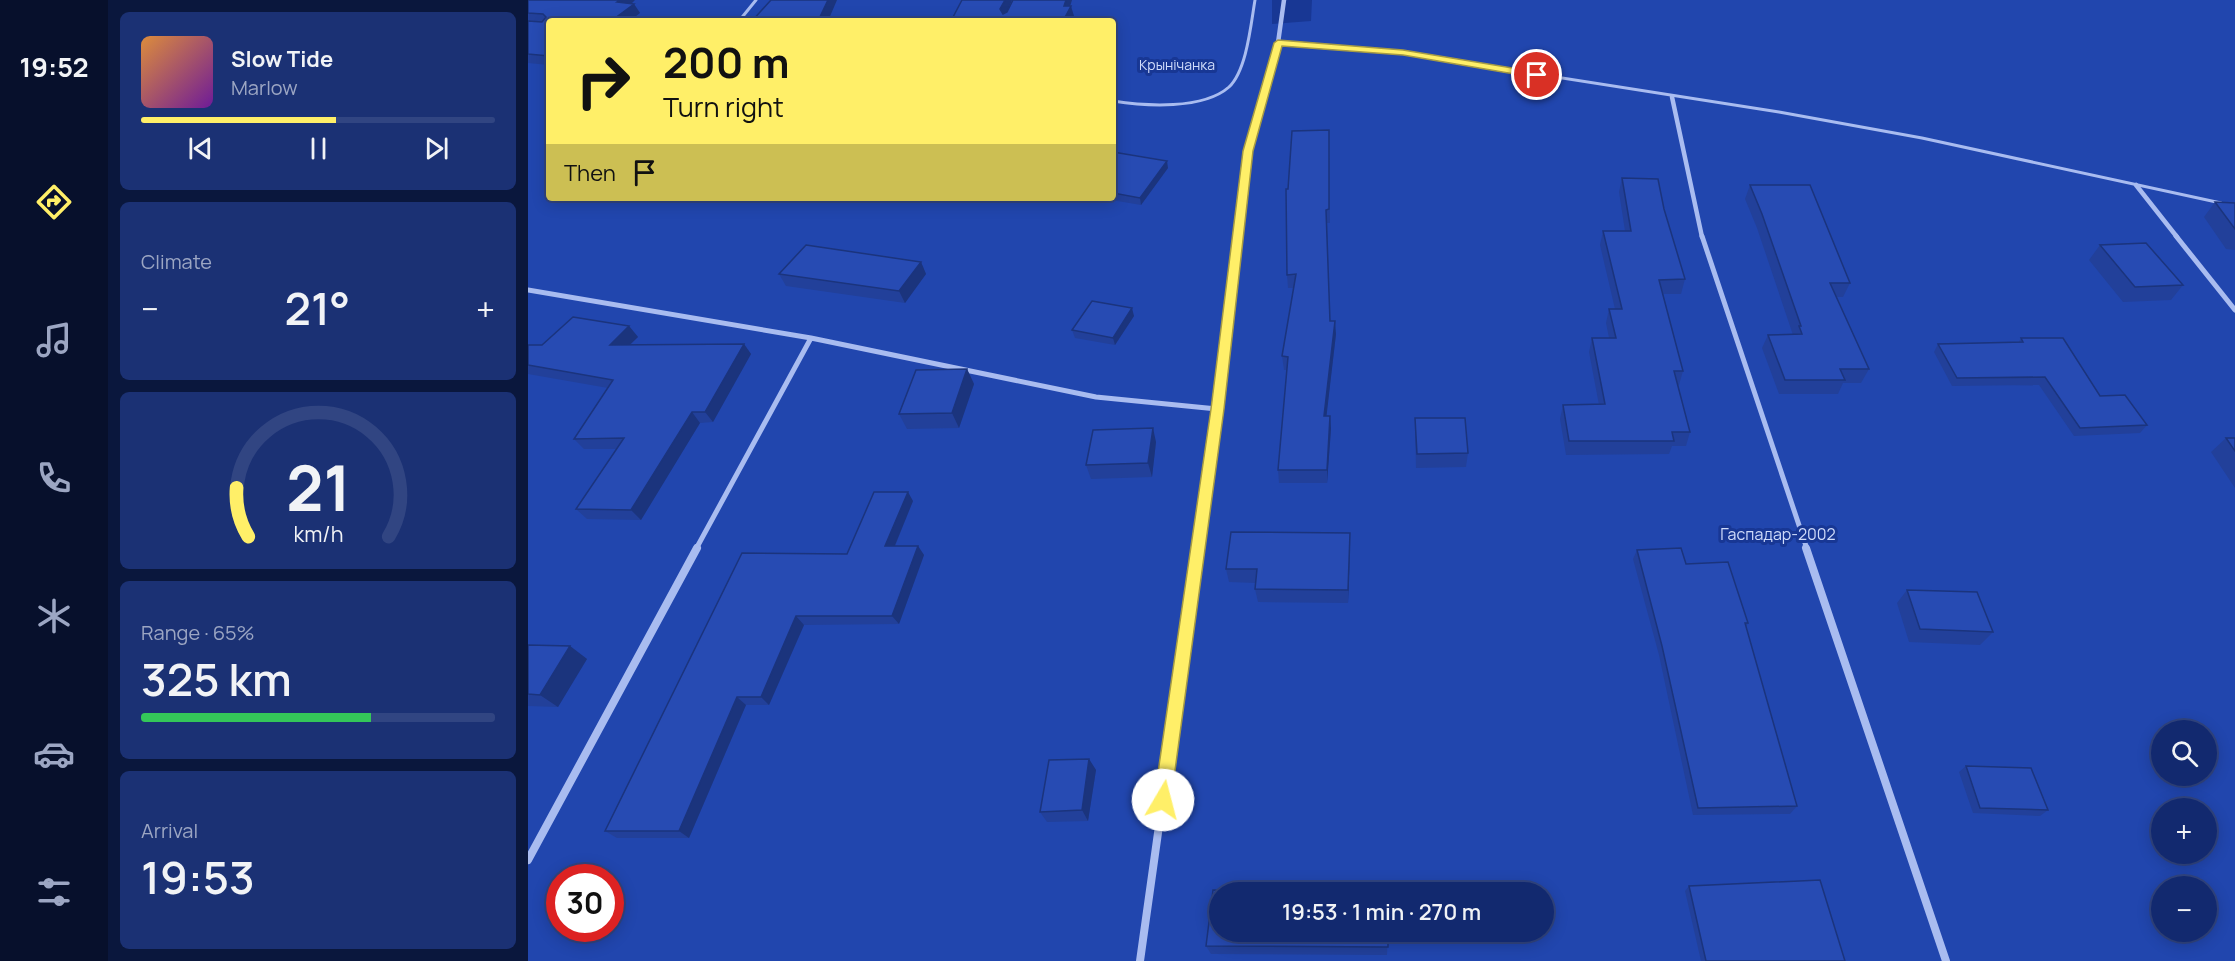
<!DOCTYPE html>
<html lang="en">
<head>
<meta charset="utf-8">
<style>
	:root { --surface:#12296f; --page:#1b3174; --text:#f1f3f6; --muted:#9ca6c3; --line:#314582; --accent:#ffef68 }
	body { margin:0; font-family:Manrope,sans-serif; background:var(--page); color:var(--text); height:100vh; display:flex; flex-direction:column; font-size:22px; white-space:nowrap }
	* { box-sizing:border-box; margin:0 }
	p { font-size:20px; color:var(--muted) }
	.icon { flex:none; width:33px; height:33px; fill:none; stroke:currentColor; stroke-width:2; stroke-linecap:round; stroke-linejoin:round }
	.map { position:relative; flex:1; overflow:hidden }
	.panel { display:flex; flex-direction:column; gap:12px; padding:12px; background:#0a173d; width:420px }
	.panel>* { flex:none }
	.guide { position:absolute; left:18px; top:18px; width:570px; height:183px; border-radius:6px; box-shadow:0 3px 15px #0003,0 0 0 2px var(--line); background:#ffef68; color:#111; overflow:hidden }
	.controls { position:absolute; left:1623px; top:720px; display:grid; gap:12px }
	.controls a { display:grid; place-items:center; width:66px; height:66px; border-radius:50%; background:var(--surface); box-shadow:0 3px 15px #0003,0 0 0 2px var(--line); font-size:30px }
	.speed { position:absolute; left:18px; top:864px; display:flex; gap:12px; font-size:30px; font-weight:700; text-align:center }
	.speed>* { display:grid; place-content:center; width:78px; height:78px; border-radius:50%; background:var(--surface); box-shadow:0 3px 15px #0003,0 0 0 2px var(--line); line-height:1 }
	.speed .limit { border:9px solid #d22; background:#fff; color:#111 }
	.pin { position:absolute; display:grid; place-items:center; width:51px; height:51px; color:#fff; margin:-26px; border:3px solid #fff; border-radius:50%; box-shadow:0 2px 6px #0007 }
	.me { position:absolute; width:66px; margin:-33px; rotate:8deg; stroke-linejoin:round; filter:drop-shadow(0 0 4px #0008) }
	.turn { display:flex; align-items:center; gap:21px; height:126px; padding:0 18px; font-size:27px }
	.turn .icon { width:78px; height:78px; stroke-width:2.5 }
	.turn b { display:block; font-size:42px; line-height:51px }
	.then { display:flex; align-items:center; height:57px; padding:0 18px; background:#0003; gap:12px; font-size:22px }
	.big { font-size:45px; font-weight:600; line-height:1.1 }
	.panel .tile { flex:1; display:flex; flex-direction:column; justify-content:center; gap:9px; min-width:0; padding:0 21px; border-radius:9px; background:var(--page) }
	.panel .dial { align-items:center; gap:0 }
	.dial svg { height:156px; overflow:visible; fill:none; stroke:var(--line); stroke-width:7; stroke-linecap:round; text-anchor:middle }
	.dial text { fill:var(--text); stroke:none }
	.song { display:flex; align-items:center; gap:18px }
	.cover { width:72px; height:72px; border-radius:9px; background:linear-gradient(135deg,hsl(30 70% 55%),hsl(280 70% 35%)) }
	.played { height:6px; border-radius:3px; background:linear-gradient(90deg,var(--accent) 55%,var(--line) 55%) }
	.keys { display:flex; justify-content:space-around; direction:ltr }
	.heat { display:flex; justify-content:space-between; align-items:center; font-size:33px; direction:ltr }
	.charge { height:9px; border-radius:4px; background:linear-gradient(90deg,#34c759 65%,var(--line) 0) }
	.trip { position:absolute; left:681px; top:882px; width:345px; height:60px; border-radius:30px; background:var(--surface); box-shadow:0 3px 15px #0003,0 0 0 2px var(--line); font-weight:600; line-height:60px; text-align:center }
	main { display:flex; flex:1; min-height:0 }
	.menu { display:flex; flex-direction:column; width:108px; justify-content:space-around; align-items:center; background:#07102c; color:var(--muted) }
	.menu .icon { width:42px; height:42px }
	.menu .current { color:var(--accent) }
	.menu b { font-size:27px; color:var(--text) }
	.map>svg:first-child { display:block }
</style>
</head>
<body>
<main>
<nav class="menu">
<b>19:52</b>
<svg class="icon current" aria-label="directions" viewBox="0 0 24 24"><path d="M12 3l9 9-9 9-9-9zM9 14v-3h6M13 9l2 2-2 2"/></svg>
<svg class="icon" aria-label="music" viewBox="0 0 24 24"><path d="M9 18V5l10-2v13"/><circle cx="6" cy="18" r="3"/><circle cx="16" cy="16" r="3"/></svg>
<svg class="icon" aria-label="phone" viewBox="0 0 24 24"><path d="M5 4h4l2 5-3 2q2 4 5 5l2-3 5 2v4C11 20 4 13 5 4z"/></svg>
<svg class="icon" aria-label="climate" viewBox="0 0 24 24"><path d="M12 3v18M4 7l16 10M4 17L20 7"/></svg>
<svg class="icon" aria-label="car" viewBox="0 0 24 24"><path d="M5 17H2v-5l4-1 3-4h7l3 4 3 1v5h-3M9 17h6M6 11h13"/><circle cx="7" cy="17" r="2"/><circle cx="17" cy="17" r="2"/></svg>
<svg class="icon" aria-label="filters" viewBox="0 0 24 24"><path d="M4 7h16M4 17h16"/><circle cx="9" cy="7" r="2"/><circle cx="15" cy="17" r="2"/></svg>
</nav>
<section class="panel">
<div class="tile">
<div class="song"><i class="cover"></i><div><b>Slow Tide</b><p>Marlow</p></div></div>
<div class="played"></div>
<div class="keys"><svg class="icon" aria-label="previous" viewBox="0 0 24 24"><path d="M18 5L8 12l10 7zM5 5v14"/></svg><svg class="icon" aria-label="pause" viewBox="0 0 24 24"><path d="M8 5v14M16 5v14"/></svg><svg class="icon" aria-label="next" viewBox="0 0 24 24"><path d="M6 5l10 7-10 7zM19 5v14"/></svg></div>
</div>
<div class="tile"><p>Climate</p>
<div class="heat"><a>−</a><b class="big">21°</b><a>+</a></div>
</div>
<div class="tile dial"><svg viewBox="0 0 100 80">
<path d="M14 69A42 42 0 1 1 86 69"/>
<path d="M14 69A42 42 0 0 1 8 44" stroke="#ffef68"/>
<text x="50" y="56" font-size="32" font-weight="700">21</text>
<text x="50" y="72" font-size="11">km/h</text>
</svg></div>
<div class="tile"><p>Range · 65%</p><b class="big">325 km</b><div class="charge"></div></div>
<div class="tile"><p>Arrival</p><b class="big">19:53</b></div>
</section>
<div class="map">
<svg width="1707" height="961" viewBox="0 0 1707 961">
	<rect width="100%" height="100%" fill="#183794"/>
	<path fill="#2146ae" fill-rule="evenodd" d="M 0,0 L 744,0 L 744,24 L 783,21 L 784,0 L 1707,0 L 1707,961 L 0,961 ZM 21,21 L 585,21 L 585,198 L 21,198 ZM 1634,730 L 1678,730 L 1678,776 L 1634,776 ZM 1634,808 L 1678,808 L 1678,854 L 1634,854 ZM 32,878 L 82,878 L 82,928 L 32,928 ZM 1634,886 L 1678,886 L 1678,932 L 1634,932 ZM 692,892 L 1016,892 L 1016,932 L 692,932 Z"/>
	<g fill="none" stroke-linecap="round" stroke-linejoin="round">
		<path stroke="#a9bcf0" stroke-width="3" d="M 211,21 L 228,0
			M 750,43 L 875,53 L 1251,112 L 1394,138 L 1693,203
			M 585,101 C 617,106 675,110 701,87 C 719,70 723,23 727,0"/>
		<path stroke="#a9bcf0" stroke-width="4.5" d="M 1144,97 L 1174,237
			M 1608,185 L 1649,237
			M 710,237 L 720,151 L 750,43 L 756,0"/>
		<path stroke="#a9bcf0" stroke-width="5" d="M 1174,236 L 1279,549
			M 1648,236 L 1707,310
			M 0,290 L 283,338 L 568,397 L 689,409 L 669,549
			M 689,409 L 710,236
			M 168,549 L 283,338"/>
		<path stroke="#a9bcf0" stroke-width="8" d="M 1278,548 L 1418,961
			M 0,860 L 169,548
			M 612,961 L 670,548"/>
	</g>
	<path fill="#22409a" d="M 0,0 L 106,4 L 112,13 L 21,21 L 21,65 L 0,63 Z
		M 801,130 L 802,223 L 799,223 L 802,321 L 808,334 L 798,416 L 802,416 L 803,429 L 799,483 L 751,483 L 750,470 L 759,370 L 756,370 L 754,356 L 766,288 L 760,288 L 759,275 L 760,189 Z
		M 585,152 L 640,168 L 613,205 L 572,198 L 585,198 Z
		M 1094,178 L 1136,209 L 1157,279 L 1153,294 L 1135,294 L 1155,371 L 1151,385 L 1150,385 L 1162,432 L 1158,446 L 1144,446 L 1141,454 L 1038,455 L 1032,419 L 1035,405 L 1071,405 L 1061,352 L 1064,338 L 1081,338 L 1078,323 L 1081,309 L 1087,309 L 1072,245 L 1075,231 L 1097,231 L 1091,192 Z
		M 1222,185 L 1322,283 L 1315,297 L 1308,297 L 1341,369 L 1333,383 L 1315,383 L 1310,394 L 1251,394 L 1234,348 L 1240,335 L 1265,335 L 1229,228 L 1217,199 Z
		M 1687,202 L 1707,203 L 1707,250 L 1698,249 L 1676,217 Z
		M 1572,245 L 1655,285 L 1643,300 L 1595,302 L 1561,260 Z
		M 393,262 L 398,274 L 377,303 L 258,286 L 251,274 Z
		M 606,316 L 587,345 L 547,338 L 544,330 Z
		M 101,326 L 110,337 L 102,345 L 216,344 L 223,354 L 185,422 L 172,423 L 113,520 L 59,519 L 48,509 L 89,449 L 56,449 L 46,439 L 80,388 L 0,374 L 0,345 L 14,345 Z
		M 1493,338 L 1572,396 L 1619,425 L 1612,433 L 1546,436 L 1511,385 L 1424,386 L 1406,352 L 1410,344 L 1490,343 Z
		M 439,369 L 446,384 L 431,428 L 379,429 L 371,414 Z
		M 887,418 L 940,453 L 938,467 L 888,468 L 887,433 Z
		M 1698,438 L 1707,438 L 1707,488 L 1683,452 Z
		M 628,442 L 624,477 L 563,479 L 558,465 Z
		M 385,501 L 367,546 L 390,546 L 396,555 L 371,624 L 276,625 L 241,705 L 218,705 L 161,838 L 89,838 L 77,831 L 319,554 Z
		M 822,547 L 820,603 L 730,602 L 727,589 L 728,583 L 701,582 L 698,569 Z
		M 1109,550 L 1158,564 L 1220,623 L 1218,627 L 1269,806 L 1262,814 L 1165,815 L 1131,655 L 1105,559 Z
		M 1379,590 L 1465,632 L 1452,645 L 1381,642 L 1369,603 Z
		M 0,645 L 42,646 L 59,659 L 30,707 L 0,706 Z
		M 561,759 L 568,770 L 560,821 L 519,822 L 512,812 Z
		M 1438,766 L 1520,810 L 1512,816 L 1445,813 L 1431,772 Z
		M 1161,886 L 1317,961 L 1173,961 L 1157,891 Z
		M 860,932 L 859,955 L 683,954 L 678,946 Z"/>
	<path fill="#1b347d" d="M 92,0 L 107,0 L 96,11 L 106,4 L 112,13 L 102,21 L 83,21 L 89,2 Z
		M 300,0 L 309,0 L 300,21 L 290,21 Z
		M 477,0 L 484,0 L 476,20 L 472,9 Z
		M 538,0 L 544,0 L 540,13 L 543,6 L 546,16 L 543,21 L 535,21 L 536,6 Z
		M 639,161 L 640,168 L 613,205 L 612,198 Z
		M 393,262 L 398,274 L 377,303 L 371,291 Z
		M 604,308 L 606,316 L 587,345 L 585,338 Z
		M 807,321 L 808,334 L 797,429 L 796,416 Z
		M 101,326 L 110,337 L 91,355 L 82,345 Z
		M 216,344 L 223,354 L 185,422 L 177,412 Z
		M 439,369 L 446,384 L 431,428 L 424,413 Z
		M 164,412 L 172,423 L 113,520 L 103,510 Z
		M 802,416 L 803,429 L 799,483 L 799,470 Z
		M 625,428 L 628,442 L 624,477 L 620,463 Z
		M 380,492 L 385,501 L 363,555 L 357,546 Z
		M 822,533 L 822,547 L 820,603 L 820,590 Z
		M 390,546 L 396,555 L 371,624 L 364,616 Z
		M 268,616 L 276,625 L 241,705 L 233,697 Z
		M 42,646 L 59,659 L 30,707 L 12,695 Z
		M 209,697 L 218,705 L 161,838 L 151,831 Z
		M 561,759 L 568,770 L 560,821 L 554,810 Z"/>
	<path fill="#274bb3" stroke="#1b347d" stroke-width="1.5" d="M 0,0 L 92,0 L 89,2 L 106,4 L 83,21 L 21,21 L 21,56 L 0,54 L 0,21 L 14,22 L 18,17 L 15,14 L 0,13 Z
		M 243,0 L 300,0 L 290,21 L 224,21 Z
		M 434,0 L 477,0 L 472,9 L 475,14 L 479,12 L 485,0 L 538,0 L 536,6 L 543,6 L 535,21 L 423,21 Z
		M 801,130 L 801,209 L 798,210 L 802,321 L 807,321 L 796,416 L 802,416 L 799,470 L 750,470 L 760,357 L 754,356 L 768,274 L 759,275 L 758,189 L 760,189 L 764,131 Z
		M 585,152 L 639,161 L 612,198 L 585,193 Z
		M 1094,178 L 1130,179 L 1136,209 L 1157,279 L 1131,280 L 1155,371 L 1146,371 L 1162,432 L 1144,432 L 1146,441 L 1041,441 L 1035,405 L 1077,404 L 1064,338 L 1088,338 L 1081,309 L 1094,309 L 1075,231 L 1103,231 Z
		M 1222,185 L 1282,185 L 1322,283 L 1302,283 L 1341,369 L 1312,369 L 1317,380 L 1257,380 L 1240,335 L 1274,334 L 1271,326 L 1273,326 L 1234,214 Z
		M 1687,202 L 1707,203 L 1707,229 Z
		M 1618,243 L 1655,285 L 1607,287 L 1572,245 Z
		M 278,245 L 393,262 L 371,291 L 251,274 Z
		M 564,301 L 604,308 L 585,338 L 544,330 Z
		M 45,317 L 101,326 L 82,345 L 216,344 L 177,412 L 164,412 L 103,510 L 48,509 L 96,438 L 46,439 L 85,380 L 0,365 L 0,345 L 14,345 Z
		M 1493,338 L 1535,338 L 1572,396 L 1597,395 L 1619,425 L 1552,428 L 1517,377 L 1429,378 L 1410,344 L 1495,342 Z
		M 439,369 L 424,413 L 371,414 L 388,370 Z
		M 887,418 L 937,418 L 940,453 L 889,454 Z
		M 625,428 L 620,463 L 558,465 L 565,430 Z
		M 1698,438 L 1707,438 L 1707,451 Z
		M 346,492 L 380,492 L 357,546 L 390,546 L 364,616 L 268,616 L 233,697 L 209,697 L 151,831 L 77,831 L 214,553 L 319,554 Z
		M 703,532 L 822,533 L 820,590 L 727,589 L 729,569 L 698,569 Z
		M 1153,548 L 1158,564 L 1200,562 L 1220,623 L 1217,623 L 1269,806 L 1170,808 L 1134,646 L 1109,550 Z
		M 1379,590 L 1449,592 L 1465,632 L 1392,629 Z
		M 0,645 L 42,646 L 12,695 L 0,694 Z
		M 561,759 L 554,810 L 512,812 L 521,760 Z
		M 1438,766 L 1503,768 L 1520,810 L 1452,808 Z
		M 1292,880 L 1317,961 L 1178,961 L 1161,886 Z
		M 685,890 L 860,891 L 860,892 L 692,892 L 692,932 L 860,932 L 860,947 L 678,946 Z"/>
	<path fill="#ffef68" stroke="#a69b44" stroke-width="1.5" d="M 750,40 L 875,50 L 1009,72 L 1014,75 L 1009,78 L 875,55 L 754,46 L 725,151 L 696,409 L 643,800 L 641,806 L 635,808 L 629,806 L 626,800 L 683,409 L 715,151 L 746,43 Z"/>
	<g text-anchor="middle" dominant-baseline="central" stroke-width="6" stroke-linejoin="round" paint-order="stroke">
		<g font-size="14" fill="#d0dcfb" stroke="#183794">
			<text x="649" y="64">Крынічанка</text>
		</g>
		<g font-size="16" fill="#d0dcfb" stroke="#183794">
			<text x="1250" y="534">Гаспадар-2002</text>
		</g>
	</g>
</svg>
<div class="controls">
<a><svg class="icon" aria-label="search" viewBox="0 0 24 24"><circle cx="10" cy="10" r="6"/><path d="M15 15l6 6"/></svg></a>
<a>+</a>
<a>−</a>
</div>
<div class="speed"><div class="limit">30</div></div>
<div class="pin" style="left:1009px;top:75px;background:#d93025"><svg class="icon" aria-label="arrive" viewBox="0 0 24 24"><path d="M6 21V4h12l-3 4 3 4H6"/></svg></div>
<svg class="me" style="left:635px;top:800px" viewBox="-20 -20 40 40"><circle r="19" fill="#fff"/><path d="M0-13L10 11 0 6-10 11z" fill="#ffef68"/></svg>
<div class="trip">19:53 · 1 min · 270 m</div>
<div class="guide">
<div class="turn"><svg class="icon" aria-label="right" viewBox="0 0 24 24"><path d="M7 20v-9h11M14 6l5 5-5 5"/></svg><div><b>200 m</b>Turn right</div></div>
<div class="then">Then<svg class="icon" aria-label="arrive" viewBox="0 0 24 24"><path d="M6 21V4h12l-3 4 3 4H6"/></svg></div>
</div>
</div>
</main>
</body>
</html>
